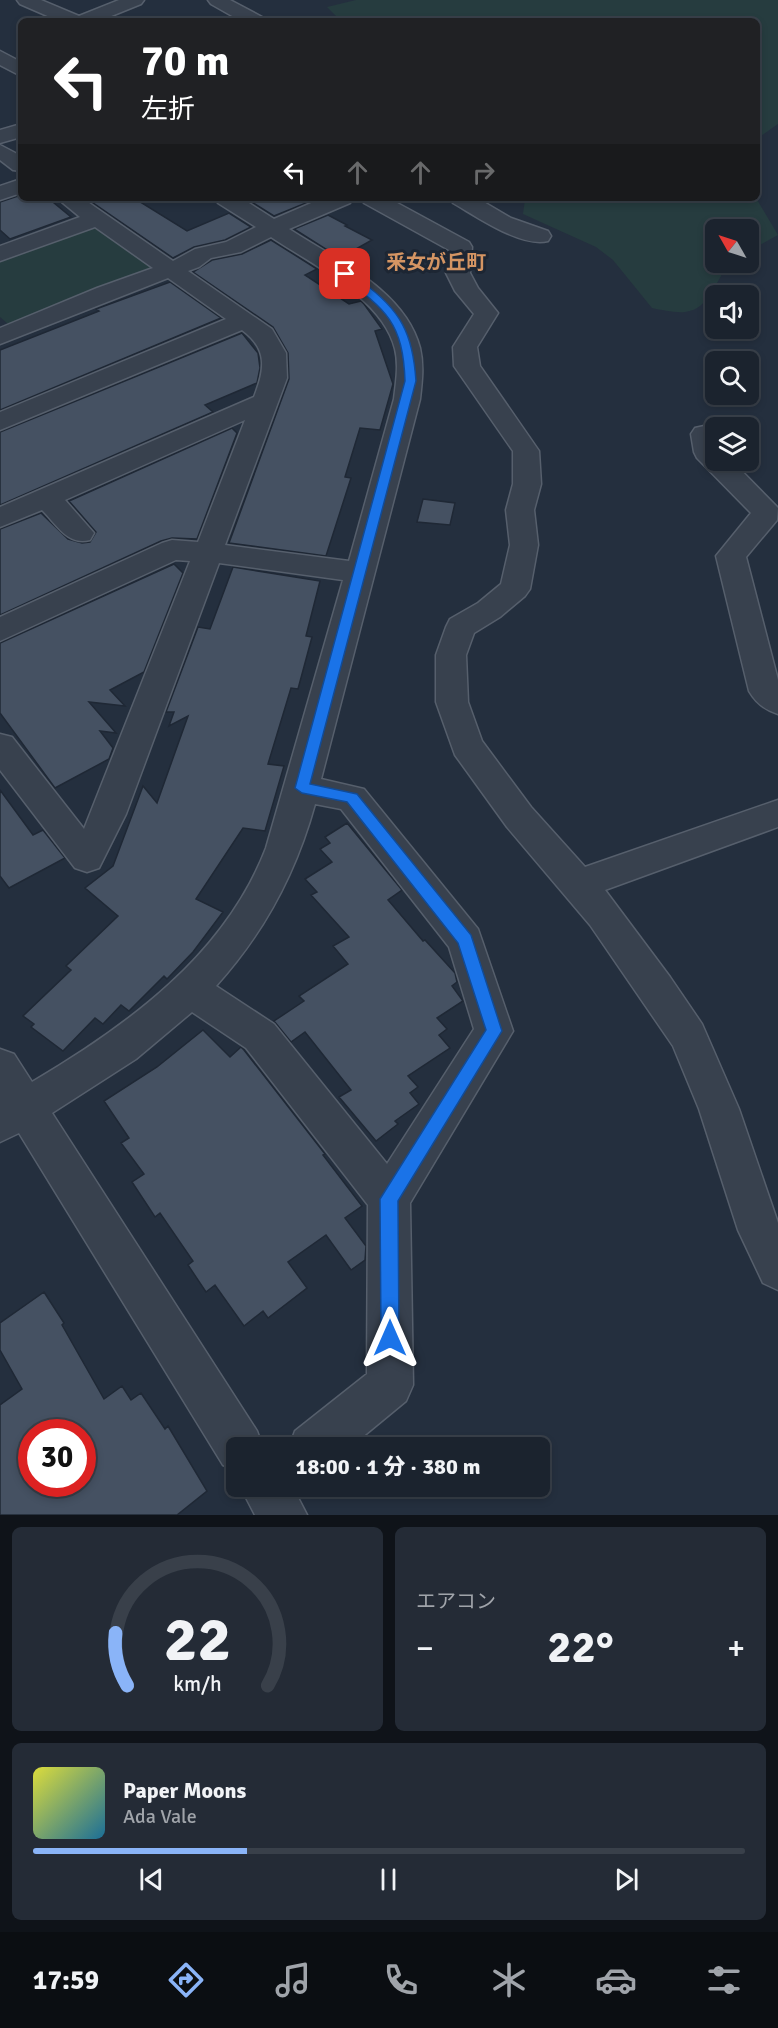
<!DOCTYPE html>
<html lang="ja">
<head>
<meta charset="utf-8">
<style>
	:root { --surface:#1b232e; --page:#242b36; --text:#f1f3f6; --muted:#a0a4aa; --line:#39404a; --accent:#8ab4f8 }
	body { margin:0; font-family:Signika,"Noto Sans JP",sans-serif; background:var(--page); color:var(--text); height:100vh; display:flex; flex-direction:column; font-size:22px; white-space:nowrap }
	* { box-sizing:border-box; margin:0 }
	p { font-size:20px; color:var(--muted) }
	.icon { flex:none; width:33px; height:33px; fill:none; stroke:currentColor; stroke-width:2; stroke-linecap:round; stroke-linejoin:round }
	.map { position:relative; height:1515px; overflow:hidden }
	.sheet { display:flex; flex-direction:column; gap:12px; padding:12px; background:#0f1319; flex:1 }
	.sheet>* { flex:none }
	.hud { position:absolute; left:18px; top:18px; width:742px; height:183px; border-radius:9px; box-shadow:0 3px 9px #0003,0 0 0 2px var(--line); background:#202124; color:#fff; overflow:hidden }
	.needle { width:39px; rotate:309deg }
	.fabs { position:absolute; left:705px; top:219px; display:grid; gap:12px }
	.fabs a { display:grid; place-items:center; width:54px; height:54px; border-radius:9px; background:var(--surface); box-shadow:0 3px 9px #0003,0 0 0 2px var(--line); font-size:30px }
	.speed { position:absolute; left:18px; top:1419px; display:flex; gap:12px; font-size:30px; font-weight:700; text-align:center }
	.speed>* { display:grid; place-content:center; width:78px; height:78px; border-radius:50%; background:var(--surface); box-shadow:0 3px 9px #0003,0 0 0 2px var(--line); line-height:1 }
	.speed .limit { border:9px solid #d22; background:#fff; color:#111 }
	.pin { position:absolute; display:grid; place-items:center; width:51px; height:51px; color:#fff; margin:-26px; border-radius:12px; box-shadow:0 3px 9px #0006 }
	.me { position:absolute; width:66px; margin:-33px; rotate:0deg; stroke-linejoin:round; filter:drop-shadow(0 0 4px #0008) }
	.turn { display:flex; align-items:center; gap:21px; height:126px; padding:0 24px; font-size:27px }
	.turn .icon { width:78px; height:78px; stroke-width:2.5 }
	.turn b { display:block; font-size:42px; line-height:51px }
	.lanes { display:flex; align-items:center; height:57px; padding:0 24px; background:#0003; justify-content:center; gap:30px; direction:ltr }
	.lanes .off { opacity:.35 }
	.big { font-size:45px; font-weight:800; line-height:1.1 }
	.sheet .card { flex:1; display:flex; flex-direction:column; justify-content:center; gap:9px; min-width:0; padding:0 21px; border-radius:9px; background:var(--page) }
	.sheet .dial { align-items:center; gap:0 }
	.dial svg { height:156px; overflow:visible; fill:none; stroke:var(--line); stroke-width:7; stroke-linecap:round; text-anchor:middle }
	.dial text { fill:var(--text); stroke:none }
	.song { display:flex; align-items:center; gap:18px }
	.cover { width:72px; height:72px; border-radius:9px; background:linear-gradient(135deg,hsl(60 70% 55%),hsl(200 70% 35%)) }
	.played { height:6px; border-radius:3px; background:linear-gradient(90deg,var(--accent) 30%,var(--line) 30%) }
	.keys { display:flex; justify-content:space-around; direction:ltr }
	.heat { display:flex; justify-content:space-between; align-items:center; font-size:33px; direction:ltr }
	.sheet .tiles { flex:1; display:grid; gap:12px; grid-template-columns:1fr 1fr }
	.card:last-child { grid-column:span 2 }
	.trip { position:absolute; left:226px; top:1437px; width:324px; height:60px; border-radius:9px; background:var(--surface); box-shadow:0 3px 9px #0003,0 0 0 2px var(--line); font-weight:800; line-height:60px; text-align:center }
	.tabs { display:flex; height:96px; justify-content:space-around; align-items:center; background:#0b0e12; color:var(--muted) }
	.tabs .icon { width:42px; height:42px }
	.tabs .on { color:var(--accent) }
	.tabs b { font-size:27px; color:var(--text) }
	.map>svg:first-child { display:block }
</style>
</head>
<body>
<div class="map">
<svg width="778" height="1515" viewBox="0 0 778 1515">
	<rect width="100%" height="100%" fill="#242f3e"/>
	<path fill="#263c3f" d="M 356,0 L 778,0 L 778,124 L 758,138 L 758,21 L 341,21 L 327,7 Z
		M 528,198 L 756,198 L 778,235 L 749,251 L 748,230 L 716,230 L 716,262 L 731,263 C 715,278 711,309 685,312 C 675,313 662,310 652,308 L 613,260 L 596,247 L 523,214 L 525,199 Z
		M 87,227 L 101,227 L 151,264 L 150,269 L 8,324 L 0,317 L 0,259 Z"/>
	<path fill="#455162" stroke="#1f2835" stroke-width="1.5" fill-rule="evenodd" d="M 21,195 L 21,198 L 48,198 L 71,217 L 10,239 L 0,230 L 0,202 Z
		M 86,198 L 134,198 L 187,231 L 229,213 L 251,227 L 225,240 L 194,247 L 173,258 Z
		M 261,198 L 298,198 L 306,203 L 274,216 L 252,202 Z
		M 328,215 L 347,225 L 345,226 L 372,240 L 340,258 L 294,229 Z
		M 271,240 L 317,269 L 305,275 L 349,304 L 361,301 L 364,304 L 382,329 L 375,331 L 393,384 L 380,430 L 360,428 L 345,477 L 351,478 L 326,556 L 229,543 L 289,379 L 288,353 L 273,327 L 193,272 L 212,260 L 242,254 Z
		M 170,282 L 221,318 L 0,410 L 0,350 L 99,311 L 96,309 Z
		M 242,333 L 258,353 L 260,368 L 257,383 L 205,405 L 213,412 L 0,505 L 0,432 Z
		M 232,428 L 237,433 L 197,539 L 172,538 L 161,541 L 0,615 L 0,529 L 41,513 L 68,539 L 82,543 L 90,542 L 96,532 L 69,501 Z
		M 423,499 L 455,503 L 450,525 L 417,522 Z
		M 174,564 L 183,573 L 144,672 L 110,690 L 125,706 L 89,702 L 116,733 L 100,731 L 113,748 L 109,759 L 55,788 L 0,713 L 0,643 Z
		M 233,567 L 320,581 L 306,636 L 312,637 L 298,689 L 291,688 L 268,764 L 284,766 L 265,831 L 243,828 L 196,899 L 223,912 L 193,952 L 167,979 L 164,976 L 129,1011 L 121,1005 L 103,1024 L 95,1018 L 63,1051 L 31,1027 L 34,1024 L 23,1016 L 71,970 L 66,966 L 118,916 L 85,888 L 113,866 L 143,786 L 157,803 L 188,716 L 169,726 L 174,712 L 166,712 L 198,627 L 210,629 Z
		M 0,790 L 33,835 L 43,830 L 65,858 L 9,888 L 0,876 Z
		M 347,823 L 402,890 L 388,900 L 423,941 L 425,940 L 455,973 L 457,982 L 452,986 L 463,1001 L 437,1018 L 447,1029 L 439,1035 L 450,1048 L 408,1076 L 418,1087 L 410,1093 L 419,1104 L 395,1121 L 398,1124 L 376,1141 L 339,1097 L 351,1090 L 305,1032 L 291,1042 L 274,1021 L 304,1001 L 299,996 L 348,964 L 333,946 L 349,937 L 311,895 L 317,892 L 305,879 L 332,862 L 320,849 L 330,843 L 325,837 Z
		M 203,1030 L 230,1057 L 241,1047 L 244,1050 L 325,1154 L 323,1155 L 362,1206 L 345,1218 L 366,1246 L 365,1260 L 351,1270 L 326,1235 L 288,1262 L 307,1288 L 268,1318 L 263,1311 L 244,1326 L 215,1285 L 206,1292 L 188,1265 L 193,1261 L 160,1213 L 155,1217 L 132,1182 L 144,1174 L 121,1143 L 129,1138 L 104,1101 L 157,1067 Z
		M 44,1292 L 64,1323 L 62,1325 L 104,1399 L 122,1386 L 131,1400 L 141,1393 L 165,1429 L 168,1426 L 207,1491 L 177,1515 L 0,1515 L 0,1405 L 22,1389 L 0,1350 L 0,1323 ZM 32,1432 L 82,1432 L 82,1484 L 32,1484 Z"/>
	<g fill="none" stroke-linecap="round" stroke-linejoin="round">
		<g stroke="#565f6c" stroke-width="3">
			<path id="minor" d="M 17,0 L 41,0 L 79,16 L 119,0 L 144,0 L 141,4 L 99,21 L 59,21 L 20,4 Z
				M 208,0 L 230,0 L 262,17 L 264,21 L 241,21 L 211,4 Z
				M 0,51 L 21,62 L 21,76 L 0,65 Z
				M 21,124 L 21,137 L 0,143 L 0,130 Z
				M 0,145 L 21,156 L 21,171 L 13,170 L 0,160 Z
				M 21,179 L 21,193 L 0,200 L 0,186 Z
				M 57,198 L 82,198 L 173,261 L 195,249 L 226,242 L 256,227 L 218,203 L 215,198 L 241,198 L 274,219 L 323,198 L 353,198 L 350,203 L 289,229 C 335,259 405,290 420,348 C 424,365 422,382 420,399 L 321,779 L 364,789 L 478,929 L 513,1031 L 410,1203 L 413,1385 L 406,1401 L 349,1448 L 289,1448 L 295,1431 L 367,1374 L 368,1205 L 246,1048 L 192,1012 L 136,1059 L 52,1113 L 257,1431 L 263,1448 L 237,1448 L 237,1470 L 223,1465 L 19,1133 L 0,1142 L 0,1049 L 14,1054 L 32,1082 C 127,1026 225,955 266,848 L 343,580 L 219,563 L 126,814 L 99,868 L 87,872 L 75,868 L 0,770 L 0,734 L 12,737 L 84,829 L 190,561 L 176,560 L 0,641 L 0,617 L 162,543 L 172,540 L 198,542 L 245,420 L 65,500 L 94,533 L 90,540 C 68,546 57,525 42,510 L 0,527 L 0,507 L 254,397 C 265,369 268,349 242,330 L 0,430 L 0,412 L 226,319 L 168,278 L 0,344 L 0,328 L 97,288 L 153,268 L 95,227 L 0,261 L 0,246 L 80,217 ZM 271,237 C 311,264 383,298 395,349 C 399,365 396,382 394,399 L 349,561 L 225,545 L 287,378 L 286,353 L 272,329 L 188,271 L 199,267 L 211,258 L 241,252 ZM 315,804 L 341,809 L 449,947 L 474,1029 L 387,1164 L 274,1024 L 216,986 C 264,933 296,873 315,804 Z
				M 361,198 L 388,198 L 469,242 L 472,247 L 470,273 L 478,288 L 498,313 L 477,347 L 480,366 L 539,451 L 541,484 L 534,510 L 538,545 L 530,589 L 525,596 L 500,617 L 474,633 L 466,655 L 468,702 L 482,741 L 531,807 L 585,867 L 778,800 L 778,827 L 605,890 L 670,977 L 702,1024 L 739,1109 L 778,1223 L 778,1290 L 763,1283 L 738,1230 L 699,1109 L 673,1046 L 590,925 L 507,827 L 455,755 L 436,702 L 436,655 L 446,627 L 450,619 L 478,603 L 501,584 L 510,545 L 506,510 L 513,484 L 513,451 L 454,366 L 453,347 L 474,314 L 455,291 L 446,273 L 449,250 L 364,203 Z
				M 450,198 L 477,198 L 511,218 L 548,231 L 551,236 L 548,241 C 521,248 476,216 453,203 Z
				M 704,426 L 713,428 L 716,431 L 716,460 L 731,460 L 778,508 L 777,520 L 746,557 L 778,680 L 778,714 C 765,710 756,703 749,691 L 716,556 L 751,513 L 697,458 L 694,452 L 691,434 L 695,428 Z
				M 240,1486 L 292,1486 L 307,1515 L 255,1515 Z"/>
		</g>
		<use href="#minor" fill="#38414e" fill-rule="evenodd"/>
	</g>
	<path fill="#1a73e8" stroke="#114b97" stroke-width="1.5" d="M 341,272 C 349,271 355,277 362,282 C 401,310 413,334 416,381 L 310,784 L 357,794 L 471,935 L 502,1031 L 398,1201 L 399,1338 L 396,1345 L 390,1348 L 383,1345 L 381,1338 L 380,1199 L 486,1030 L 458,943 L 347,802 L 302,793 L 295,788 L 405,381 C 403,324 387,309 341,277 Z"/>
	<g text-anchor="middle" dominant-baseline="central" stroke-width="6" stroke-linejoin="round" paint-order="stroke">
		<g font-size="20" font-weight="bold" fill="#d59563" stroke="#1d2633">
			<text x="436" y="262">釆女が丘町</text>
		</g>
	</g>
</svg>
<div class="fabs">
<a><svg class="needle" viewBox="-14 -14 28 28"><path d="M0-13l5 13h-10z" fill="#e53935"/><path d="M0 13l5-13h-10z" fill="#a0a4aa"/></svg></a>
<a><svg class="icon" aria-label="sound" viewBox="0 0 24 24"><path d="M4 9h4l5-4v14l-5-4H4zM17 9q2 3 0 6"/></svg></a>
<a><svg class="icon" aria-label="search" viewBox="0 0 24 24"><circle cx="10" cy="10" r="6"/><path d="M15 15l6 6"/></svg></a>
<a><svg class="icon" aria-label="layers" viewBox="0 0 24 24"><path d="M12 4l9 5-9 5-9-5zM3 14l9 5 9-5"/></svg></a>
</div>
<div class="speed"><div class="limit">30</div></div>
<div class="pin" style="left:345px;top:274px;background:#d93025"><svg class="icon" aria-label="arrive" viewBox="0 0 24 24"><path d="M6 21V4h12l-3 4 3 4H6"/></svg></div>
<svg class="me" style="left:390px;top:1338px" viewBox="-20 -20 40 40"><path d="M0-17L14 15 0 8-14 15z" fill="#1a73e8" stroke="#fff" stroke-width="4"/></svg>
<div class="trip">18:00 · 1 分 · 380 m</div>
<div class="hud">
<div class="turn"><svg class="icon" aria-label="left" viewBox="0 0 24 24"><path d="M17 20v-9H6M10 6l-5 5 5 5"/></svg><div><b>70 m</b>左折</div></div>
<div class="lanes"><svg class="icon" aria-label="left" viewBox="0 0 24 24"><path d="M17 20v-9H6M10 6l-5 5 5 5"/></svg><svg class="icon off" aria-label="ahead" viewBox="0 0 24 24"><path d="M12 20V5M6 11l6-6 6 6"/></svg><svg class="icon off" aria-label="ahead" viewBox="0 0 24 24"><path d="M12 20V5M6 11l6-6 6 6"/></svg><svg class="icon off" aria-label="right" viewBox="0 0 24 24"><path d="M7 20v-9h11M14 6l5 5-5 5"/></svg></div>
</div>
</div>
<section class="sheet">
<div class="tiles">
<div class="card dial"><svg viewBox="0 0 100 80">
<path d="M14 69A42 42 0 1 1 86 69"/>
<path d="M14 69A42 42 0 0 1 8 42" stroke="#8ab4f8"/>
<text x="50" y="56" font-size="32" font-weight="700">22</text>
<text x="50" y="72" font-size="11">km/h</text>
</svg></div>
<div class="card"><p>エアコン</p>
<div class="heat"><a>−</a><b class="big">22°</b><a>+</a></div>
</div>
<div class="card">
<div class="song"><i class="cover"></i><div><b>Paper Moons</b><p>Ada Vale</p></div></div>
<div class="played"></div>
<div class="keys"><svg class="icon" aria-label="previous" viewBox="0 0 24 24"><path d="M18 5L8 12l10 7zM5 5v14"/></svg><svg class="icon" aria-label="pause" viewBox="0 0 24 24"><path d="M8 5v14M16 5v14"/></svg><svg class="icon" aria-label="next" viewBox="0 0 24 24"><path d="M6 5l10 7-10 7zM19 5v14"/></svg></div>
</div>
</div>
</section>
<nav class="tabs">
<b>17:59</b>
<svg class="icon on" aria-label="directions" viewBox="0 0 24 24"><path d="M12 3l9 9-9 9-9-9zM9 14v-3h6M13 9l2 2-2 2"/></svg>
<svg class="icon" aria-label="music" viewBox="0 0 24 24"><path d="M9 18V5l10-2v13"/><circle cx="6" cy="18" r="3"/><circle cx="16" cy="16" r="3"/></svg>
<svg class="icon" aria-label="phone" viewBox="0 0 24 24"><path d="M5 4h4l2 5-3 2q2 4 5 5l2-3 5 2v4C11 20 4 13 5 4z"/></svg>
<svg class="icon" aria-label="climate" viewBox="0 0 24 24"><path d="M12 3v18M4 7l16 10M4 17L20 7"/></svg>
<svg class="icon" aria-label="car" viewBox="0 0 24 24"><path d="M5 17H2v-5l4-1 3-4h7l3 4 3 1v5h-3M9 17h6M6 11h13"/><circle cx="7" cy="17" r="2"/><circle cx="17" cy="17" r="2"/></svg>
<svg class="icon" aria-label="filters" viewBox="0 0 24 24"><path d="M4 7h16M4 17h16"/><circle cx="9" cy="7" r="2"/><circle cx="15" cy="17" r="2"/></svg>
</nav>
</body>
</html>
